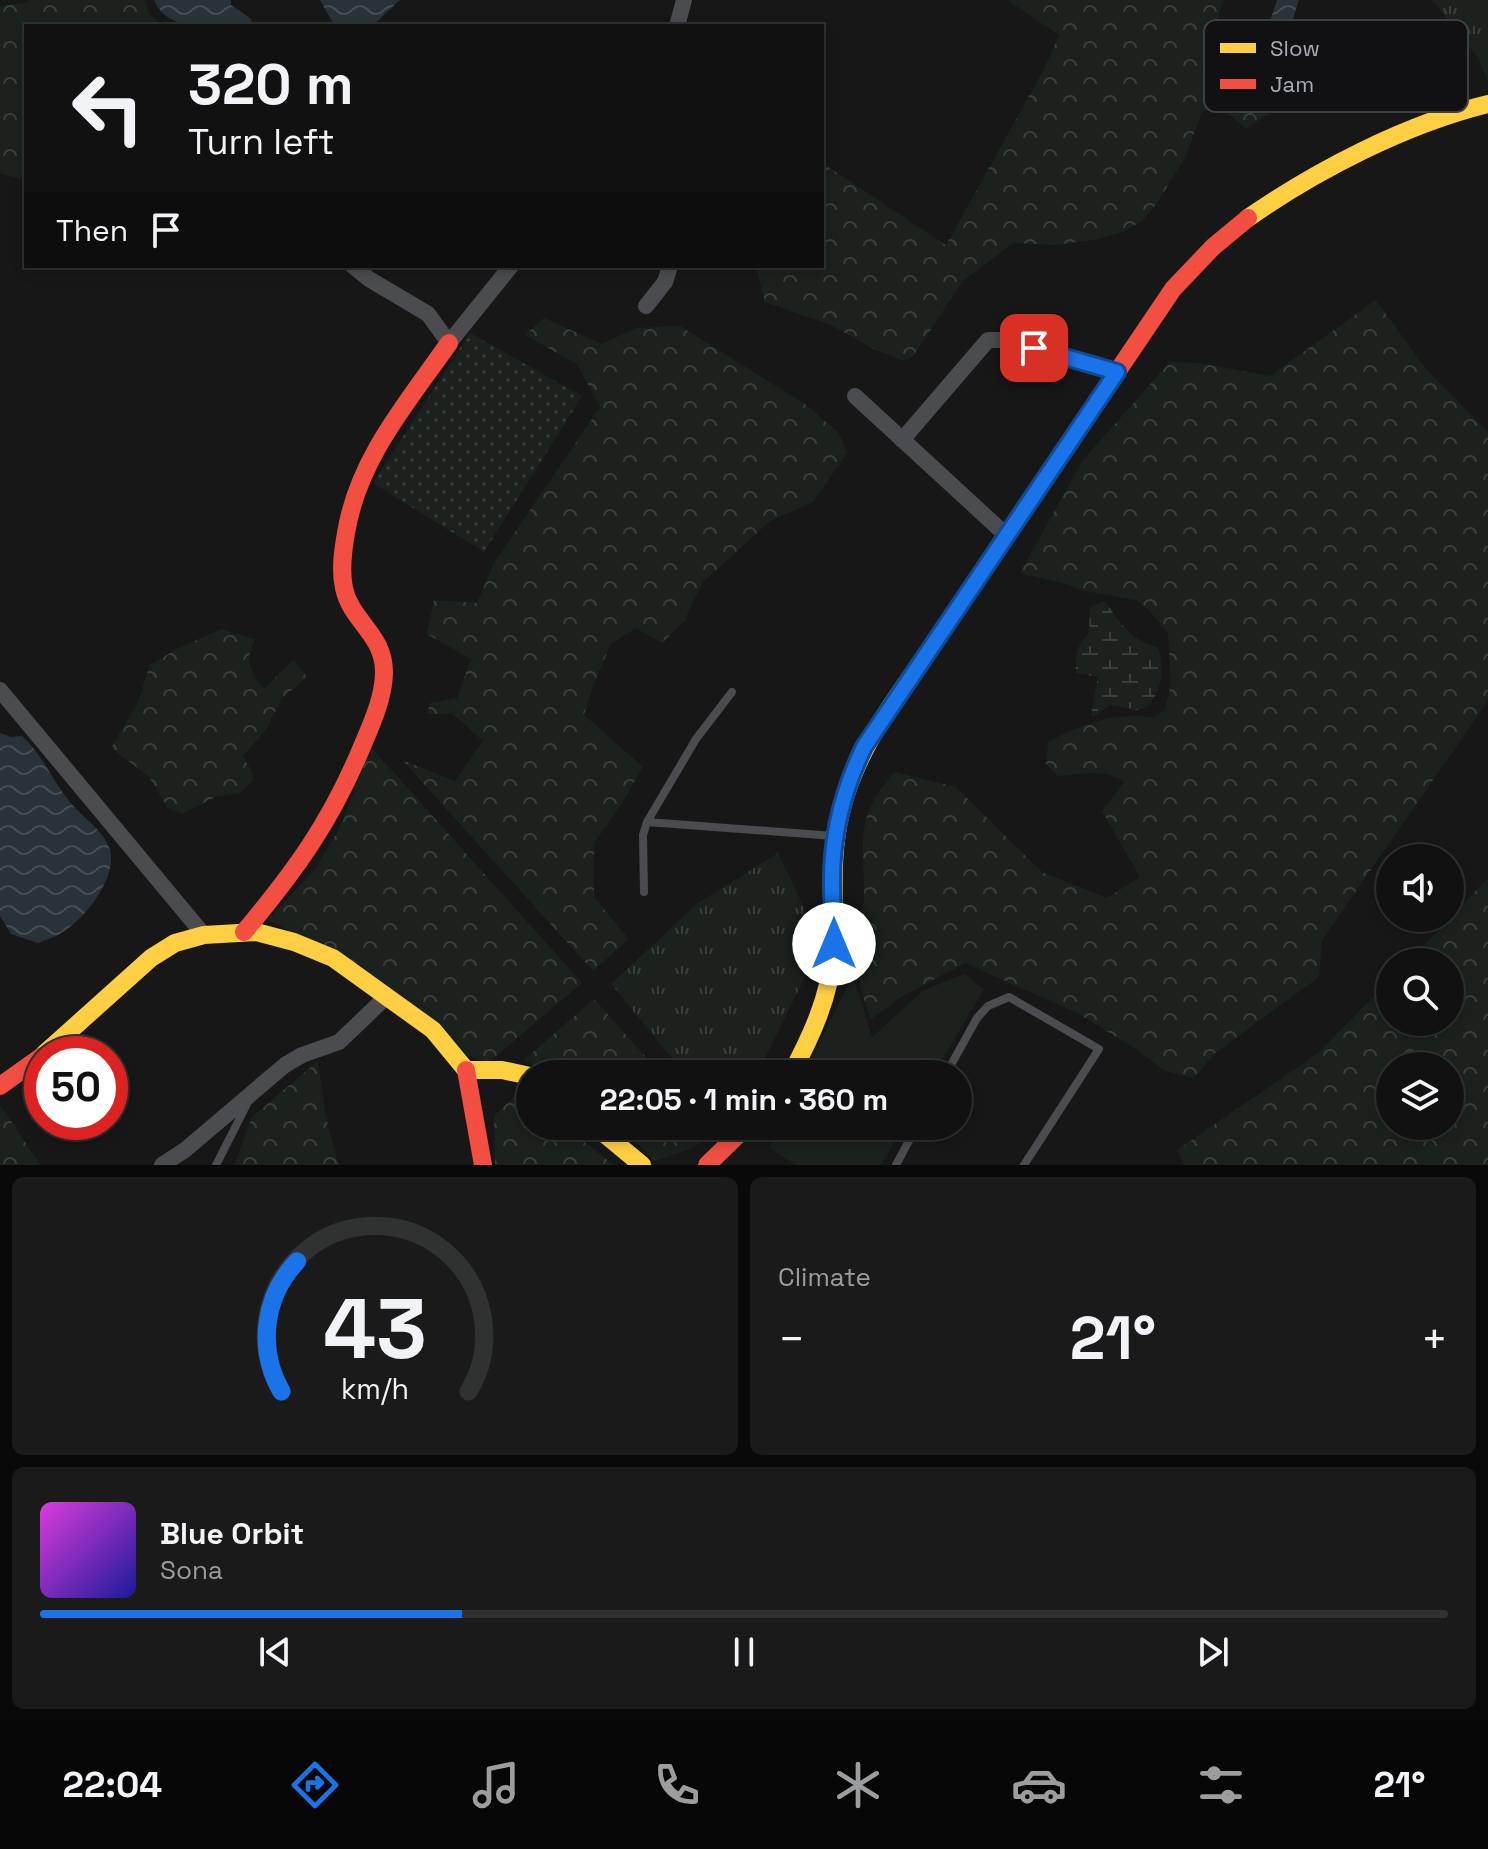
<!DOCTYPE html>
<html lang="en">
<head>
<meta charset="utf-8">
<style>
	:root { --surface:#111; --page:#1a1a1a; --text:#f1f3f6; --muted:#9c9d9f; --line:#303131; --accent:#1a73e8 }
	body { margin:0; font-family:"Space Grotesk",sans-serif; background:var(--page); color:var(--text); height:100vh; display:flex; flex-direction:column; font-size:30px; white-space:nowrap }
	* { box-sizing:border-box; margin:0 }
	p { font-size:26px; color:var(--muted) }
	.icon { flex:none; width:44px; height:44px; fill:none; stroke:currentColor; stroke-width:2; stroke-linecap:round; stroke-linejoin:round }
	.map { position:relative; height:1165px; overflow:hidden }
	.panel { display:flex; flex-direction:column; gap:12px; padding:12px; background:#090909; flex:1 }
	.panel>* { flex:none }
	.guide { position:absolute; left:24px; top:24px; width:800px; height:244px; border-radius:0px; box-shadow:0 4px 12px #0003,0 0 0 2px var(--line); background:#111; color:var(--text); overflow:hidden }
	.tools { position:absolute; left:1376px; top:844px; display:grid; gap:16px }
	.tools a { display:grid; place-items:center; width:88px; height:88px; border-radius:50%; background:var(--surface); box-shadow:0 4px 12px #0003,0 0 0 2px var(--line); font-size:40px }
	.speed { position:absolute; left:24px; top:1036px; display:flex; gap:16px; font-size:40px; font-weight:700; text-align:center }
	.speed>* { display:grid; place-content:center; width:104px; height:104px; border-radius:50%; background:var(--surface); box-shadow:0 4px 12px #0003,0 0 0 2px var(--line); line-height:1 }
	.speed .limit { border:12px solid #d22; background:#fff; color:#111 }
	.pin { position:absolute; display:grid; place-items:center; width:68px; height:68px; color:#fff; margin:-34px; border-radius:16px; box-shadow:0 4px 12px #0006 }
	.me { position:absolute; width:88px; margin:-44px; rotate:0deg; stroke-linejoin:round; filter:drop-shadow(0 0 6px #0008) }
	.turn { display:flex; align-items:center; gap:28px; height:168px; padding:0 32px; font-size:36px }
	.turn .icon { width:104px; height:104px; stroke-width:2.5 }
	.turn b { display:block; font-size:56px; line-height:68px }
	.then { display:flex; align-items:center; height:76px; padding:0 32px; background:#0003; gap:16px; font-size:30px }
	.big { font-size:60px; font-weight:700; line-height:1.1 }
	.panel .tile { flex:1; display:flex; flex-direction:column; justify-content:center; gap:12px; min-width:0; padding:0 28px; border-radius:12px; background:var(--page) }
	.panel .dial { align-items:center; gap:0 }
	.dial svg { height:208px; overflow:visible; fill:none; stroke:var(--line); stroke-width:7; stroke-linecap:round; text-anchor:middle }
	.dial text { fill:var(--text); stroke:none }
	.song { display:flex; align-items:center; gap:24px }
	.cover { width:96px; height:96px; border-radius:12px; background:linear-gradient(135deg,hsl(300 70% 55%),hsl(240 70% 35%)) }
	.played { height:8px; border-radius:4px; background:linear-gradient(90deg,var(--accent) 30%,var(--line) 30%) }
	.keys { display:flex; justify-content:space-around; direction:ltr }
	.heat { display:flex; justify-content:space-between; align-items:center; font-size:44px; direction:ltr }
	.panel .tiles { flex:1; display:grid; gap:12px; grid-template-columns:1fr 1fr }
	.tile:last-child { grid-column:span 2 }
	.trip { position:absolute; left:516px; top:1060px; width:456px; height:80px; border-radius:40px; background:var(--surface); box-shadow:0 4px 12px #0003,0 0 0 2px var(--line); font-weight:700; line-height:80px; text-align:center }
	.tabs { display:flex; height:128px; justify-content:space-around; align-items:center; background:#070707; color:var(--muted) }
	.tabs .icon { width:56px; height:56px }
	.tabs .on { color:var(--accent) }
	.tabs b { font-size:36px; color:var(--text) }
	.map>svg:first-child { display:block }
</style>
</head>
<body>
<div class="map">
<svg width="1488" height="1165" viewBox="0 0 1488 1165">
	<defs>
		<pattern id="grass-tufts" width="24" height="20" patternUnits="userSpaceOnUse" patternTransform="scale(2)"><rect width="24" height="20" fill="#1b211c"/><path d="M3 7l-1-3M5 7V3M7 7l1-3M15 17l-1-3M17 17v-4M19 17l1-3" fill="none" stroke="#393f3b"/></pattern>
		<pattern id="forest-crowns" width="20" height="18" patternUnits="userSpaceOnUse" patternTransform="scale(2)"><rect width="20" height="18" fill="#1b211c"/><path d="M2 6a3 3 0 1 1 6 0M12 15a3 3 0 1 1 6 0" fill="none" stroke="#393f3b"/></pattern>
		<pattern id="wetland-marsh" width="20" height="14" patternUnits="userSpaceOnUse" patternTransform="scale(2)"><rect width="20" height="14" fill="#1b211c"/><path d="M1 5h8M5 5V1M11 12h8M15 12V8" fill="none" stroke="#393f3b"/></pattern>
		<pattern id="park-dots" width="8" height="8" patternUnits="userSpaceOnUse" patternTransform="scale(2)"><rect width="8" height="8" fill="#1b211c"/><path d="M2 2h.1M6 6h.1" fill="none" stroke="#393f3b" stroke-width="1.8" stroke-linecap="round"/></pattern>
		<pattern id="water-waves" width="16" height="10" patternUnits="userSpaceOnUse" patternTransform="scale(2)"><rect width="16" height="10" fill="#2a3239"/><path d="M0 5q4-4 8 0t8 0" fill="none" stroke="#464d54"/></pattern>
	</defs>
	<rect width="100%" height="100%" fill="#171717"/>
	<path fill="url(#grass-tufts)" d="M 1432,0 L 1488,0 L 1488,82 L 1478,58 Z
		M 778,853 L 809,918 L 812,963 L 757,1074 L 685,1074 L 611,984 L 698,903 Z"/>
	<path fill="url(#forest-crowns)" fill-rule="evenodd" d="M 30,0 L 145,0 L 149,14 L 164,26 L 26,26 L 26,180 L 0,174 L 0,6 L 29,2 Z
		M 1007,0 L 1223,0 L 1202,72 L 1216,73 L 1238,55 L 1256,71 L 1291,83 L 1290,99 L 1246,129 L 1221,107 L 1202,112 L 1185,158 L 1155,206 L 1142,221 L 1123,232 L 1099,239 L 1056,245 L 1013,243 L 962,282 L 914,355 L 903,361 L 874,349 L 831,325 L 765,302 L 756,266 L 822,266 L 822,163 L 946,245 L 1044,69 L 1059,35 Z
		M 1376,300 L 1425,368 L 1488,432 L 1488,701 L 1322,940 L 1319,977 L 1215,1053 L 1194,1078 L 1165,1071 L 1133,1047 L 1077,1013 L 965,963 L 901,997 L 871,1019 C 864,1004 850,951 851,934 C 851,922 864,912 864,900 C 865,844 852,818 895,772 L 956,787 L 1042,872 L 1107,898 L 1140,877 L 1102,811 L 1124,782 C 1103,768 1082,775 1058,776 L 1046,764 L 1048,742 C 1083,724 1115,711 1154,718 L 1165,710 L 1171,683 L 1168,634 L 1149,610 L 1137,600 L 1084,591 L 1070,585 L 1020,573 L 1083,460 L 1170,362 L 1199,363 L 1270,376 Z
		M 544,318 L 602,344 L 636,328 L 680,326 L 805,404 L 839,433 L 847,453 L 813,502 L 770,521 L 703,582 L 684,621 L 662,643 L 636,628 L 611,644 L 594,683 L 584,715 L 643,767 L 621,805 L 594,843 L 594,897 L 629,939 L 593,971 L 402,760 L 455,781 L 483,741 L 453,714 L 427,714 L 430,703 L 457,698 L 471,659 L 427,634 L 434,600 L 477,603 L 494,563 L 600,407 L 577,364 L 525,335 Z
		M 221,629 L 255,639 C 244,660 250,672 264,689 L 293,660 L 307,677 L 281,699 L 268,727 L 243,756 L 252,772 L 253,780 L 241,793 L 216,797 L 182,814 L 168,808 L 149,777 L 111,748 L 138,702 L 150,665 L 177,649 Z
		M 371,747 L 582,983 L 489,1062 L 466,1055 L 357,964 L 267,920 L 316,868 L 340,827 Z
		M 1488,878 L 1488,1165 L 1184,1165 L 1177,1150 L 1317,1054 L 1390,980 L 1390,1022 L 1450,1022 L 1450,962 L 1408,962 ZM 1390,1066 L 1450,1066 L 1450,1126 L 1390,1126 Z
		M 594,999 L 661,1074 L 551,1074 L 524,1060 Z
		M 318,1061 L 325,1113 L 337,1160 L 340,1165 L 234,1165 L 252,1117 Z
		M 518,1093 L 530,1102 L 530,1126 L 564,1126 L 614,1165 L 495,1165 L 494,1116 Z
		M 0,1105 L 40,1164 L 39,1165 L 0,1165 Z
		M 618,1126 L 707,1126 L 713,1133 L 694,1147 L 656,1161 Z"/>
	<path fill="url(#wetland-marsh)" d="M 1105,601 C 1120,623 1131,641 1158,647 C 1164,671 1163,686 1149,706 L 1138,710 L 1110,705 L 1093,717 L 1091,714 L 1098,677 L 1076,673 C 1075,656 1076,646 1089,633 L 1090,607 Z"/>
	<path fill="url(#park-dots)" d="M 470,333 L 582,396 L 484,552 L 373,483 Z"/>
	<path fill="#1b211c" d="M 964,974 L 984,989 L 934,1074 L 804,1074 L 853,975 L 872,1037 L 924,990 Z
		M 779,1126 L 904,1126 L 881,1165 L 795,1165 L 769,1148 Z"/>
	<path fill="url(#water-waves)" d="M 154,0 L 231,0 L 231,5 L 251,19 L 252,26 C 220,26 168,35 154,0 Z
		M 320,0 L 400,0 L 372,26 L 343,26 L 333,23 Z
		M 1277,0 L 1299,0 C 1292,18 1286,60 1267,67 L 1258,57 Z
		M 0,733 L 11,737 L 22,736 C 42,754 52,780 69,801 C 81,816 102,829 109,847 C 120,876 84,920 61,933 C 54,938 45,940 38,943 L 11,934 L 0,916 Z"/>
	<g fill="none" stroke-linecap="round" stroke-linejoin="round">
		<path stroke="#4b4c50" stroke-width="8" d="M 647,822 L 834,836
			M 644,892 L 643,835 L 647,822 L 696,739 L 732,692
			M 946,1074 L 977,1018 L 988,1006 L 1009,997 L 1099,1049 L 1024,1165
			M 216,1165 L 247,1104
			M 896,1165 L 917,1126"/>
		<path stroke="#4b4c50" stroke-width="16" d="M 677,26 L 684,0
			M 353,266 L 369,279 L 428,314 L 449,343 L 511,266
			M 646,306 L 665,282 L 670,266
			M 855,396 L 1007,536
			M 902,440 L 988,340 L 1006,340 L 1117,372
			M 0,690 L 204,935
			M 162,1165 L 185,1150 L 285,1065 L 302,1055 L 339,1042 L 386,997"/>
		<path stroke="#ffcf43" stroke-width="18" d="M 1248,218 C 1317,170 1406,124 1488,104
			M 44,1054 L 151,958 L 175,943 L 204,935 L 256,932 L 294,942 L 333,958 L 433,1030 L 466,1070 L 502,1070 L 530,1076
			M 791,1074 C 811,1037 830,996 833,953 C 836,905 829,860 841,812 C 857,745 901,692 939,636
			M 595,1126 L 642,1165"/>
		<path stroke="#f24e42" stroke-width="18" d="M 939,636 L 1173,289 L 1213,247 L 1248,218
			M 244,932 C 295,871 330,823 361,749 C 371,725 383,700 384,674 C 385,634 351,622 344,588 C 340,570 343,550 346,533 C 358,459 407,403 449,343
			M 466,1070 L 483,1165
			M 0,1086 L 42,1056
			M 707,1165 L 747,1126"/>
	</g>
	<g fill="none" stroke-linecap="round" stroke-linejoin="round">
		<g stroke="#114b97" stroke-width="20">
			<path id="route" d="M 834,944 C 835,925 832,907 832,887 C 831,838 842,792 864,747 L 1117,372 L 1034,348"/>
		</g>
		<use href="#route" stroke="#1a73e8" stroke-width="14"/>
	</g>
	<rect x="1204" y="20" width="264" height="92" rx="12" fill="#111113" stroke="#3e4045" stroke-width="2"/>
	<rect x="1220" y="43" width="36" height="10" fill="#ffcf43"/>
	<rect x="1220" y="79" width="36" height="10" fill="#f24e42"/>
	<g font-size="22" fill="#a8adb8">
		<text x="1270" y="56">Slow</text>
		<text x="1270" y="92">Jam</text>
	</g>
</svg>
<div class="tools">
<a><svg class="icon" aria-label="sound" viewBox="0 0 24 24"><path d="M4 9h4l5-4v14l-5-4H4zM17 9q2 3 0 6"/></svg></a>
<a><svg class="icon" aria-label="search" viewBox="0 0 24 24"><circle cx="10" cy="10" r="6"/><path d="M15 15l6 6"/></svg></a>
<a><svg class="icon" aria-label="layers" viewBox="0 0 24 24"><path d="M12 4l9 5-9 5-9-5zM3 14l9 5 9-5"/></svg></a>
</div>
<div class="speed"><div class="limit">50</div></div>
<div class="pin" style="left:1034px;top:348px;background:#d93025"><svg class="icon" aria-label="arrive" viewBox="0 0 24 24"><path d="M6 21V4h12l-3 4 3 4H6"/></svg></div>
<svg class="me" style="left:834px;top:944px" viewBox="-20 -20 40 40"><circle r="19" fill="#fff"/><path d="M0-13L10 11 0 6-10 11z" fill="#1a73e8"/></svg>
<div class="trip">22:05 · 1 min · 360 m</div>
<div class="guide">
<div class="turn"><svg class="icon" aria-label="left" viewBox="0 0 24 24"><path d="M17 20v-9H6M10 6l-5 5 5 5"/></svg><div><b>320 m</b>Turn left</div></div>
<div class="then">Then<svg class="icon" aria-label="arrive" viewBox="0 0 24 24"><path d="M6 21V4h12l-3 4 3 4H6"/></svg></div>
</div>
</div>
<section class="panel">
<div class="tiles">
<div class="tile dial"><svg viewBox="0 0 100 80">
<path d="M14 69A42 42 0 1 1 86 69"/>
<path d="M14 69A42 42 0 0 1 20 19" stroke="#1a73e8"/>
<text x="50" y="56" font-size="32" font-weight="700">43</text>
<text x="50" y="72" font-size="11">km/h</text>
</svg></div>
<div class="tile"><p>Climate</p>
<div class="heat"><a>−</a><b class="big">21°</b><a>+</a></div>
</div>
<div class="tile">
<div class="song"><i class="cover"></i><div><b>Blue Orbit</b><p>Sona</p></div></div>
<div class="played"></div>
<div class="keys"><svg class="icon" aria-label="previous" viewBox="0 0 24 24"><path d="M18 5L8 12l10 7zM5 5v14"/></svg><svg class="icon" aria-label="pause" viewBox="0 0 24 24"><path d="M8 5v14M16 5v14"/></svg><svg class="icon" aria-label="next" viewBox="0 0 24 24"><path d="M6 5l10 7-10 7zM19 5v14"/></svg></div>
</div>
</div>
</section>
<nav class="tabs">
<b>22:04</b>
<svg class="icon on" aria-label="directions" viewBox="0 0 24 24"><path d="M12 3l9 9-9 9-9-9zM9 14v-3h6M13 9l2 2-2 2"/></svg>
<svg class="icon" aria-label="music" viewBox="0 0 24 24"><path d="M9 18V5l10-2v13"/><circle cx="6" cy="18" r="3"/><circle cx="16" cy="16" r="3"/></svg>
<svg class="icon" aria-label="phone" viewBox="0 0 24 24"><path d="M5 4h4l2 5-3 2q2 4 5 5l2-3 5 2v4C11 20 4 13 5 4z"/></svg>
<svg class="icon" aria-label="climate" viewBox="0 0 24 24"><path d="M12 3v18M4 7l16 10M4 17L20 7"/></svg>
<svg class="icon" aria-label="car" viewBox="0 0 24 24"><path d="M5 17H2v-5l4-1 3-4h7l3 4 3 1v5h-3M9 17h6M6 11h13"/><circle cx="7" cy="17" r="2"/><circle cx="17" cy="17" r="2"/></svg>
<svg class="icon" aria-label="filters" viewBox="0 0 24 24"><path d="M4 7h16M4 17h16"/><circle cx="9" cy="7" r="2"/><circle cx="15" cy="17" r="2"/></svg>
<b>21°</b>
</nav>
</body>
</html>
